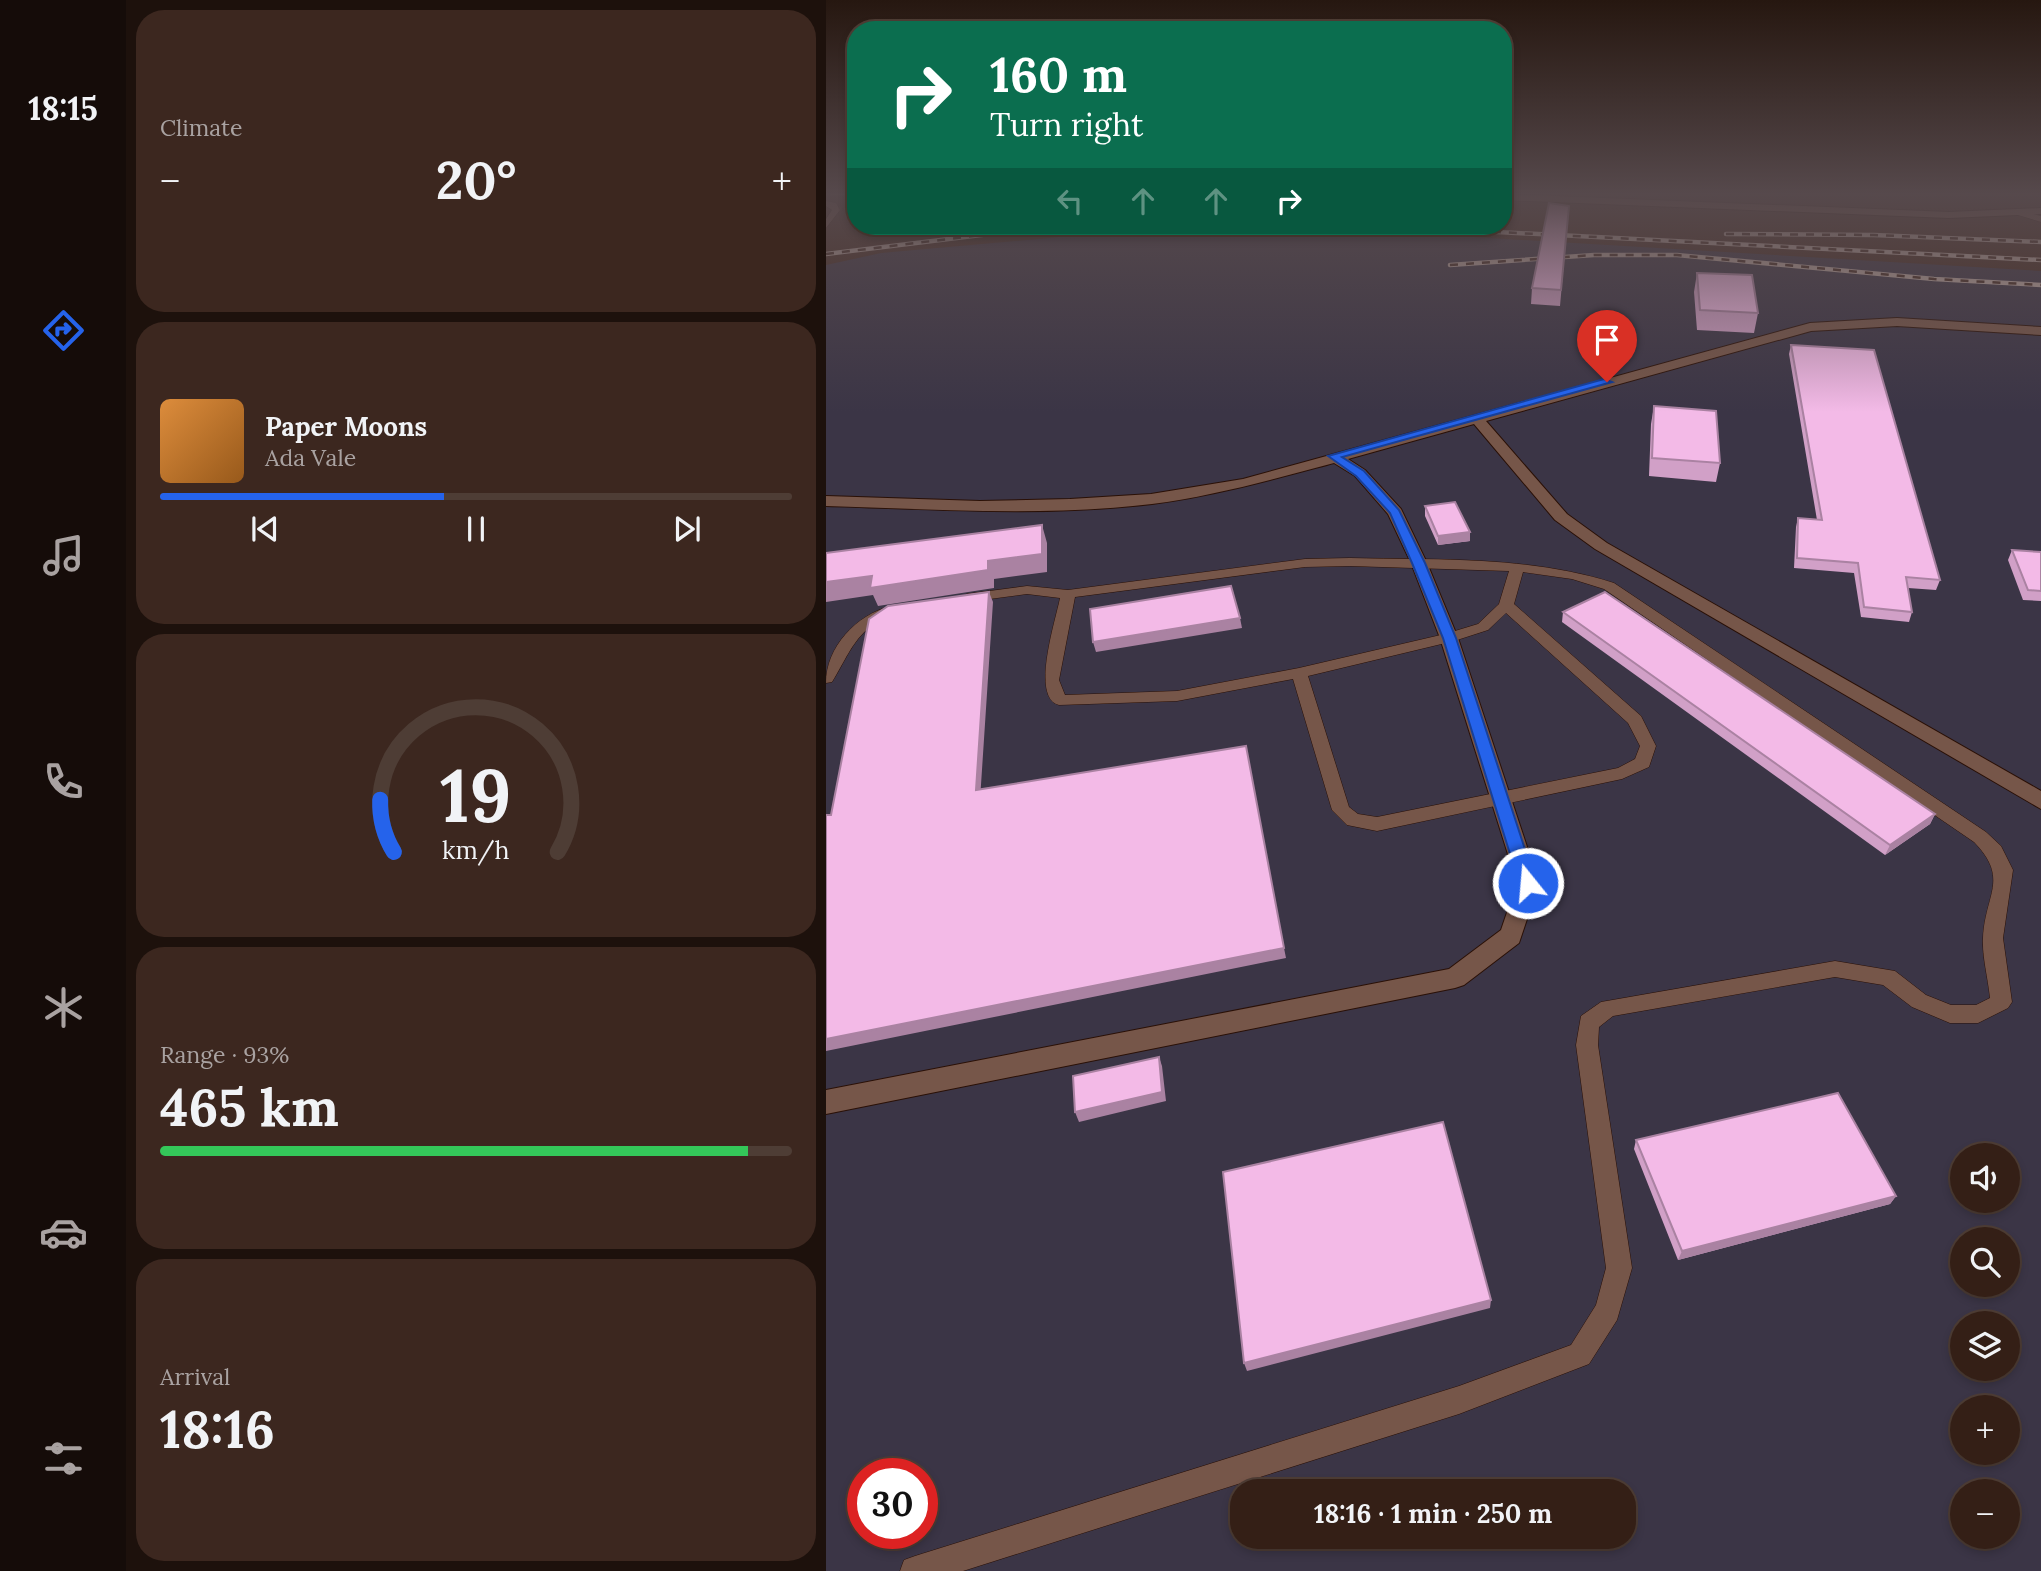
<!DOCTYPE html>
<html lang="en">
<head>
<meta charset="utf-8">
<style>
	:root { --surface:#341f16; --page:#3c271f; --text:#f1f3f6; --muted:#a9a2a1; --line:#4e3d35; --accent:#2563eb }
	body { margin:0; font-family:Lora,serif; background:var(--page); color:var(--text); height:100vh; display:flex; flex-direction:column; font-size:26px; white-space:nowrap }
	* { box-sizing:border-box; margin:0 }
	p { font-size:23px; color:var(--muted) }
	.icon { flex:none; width:38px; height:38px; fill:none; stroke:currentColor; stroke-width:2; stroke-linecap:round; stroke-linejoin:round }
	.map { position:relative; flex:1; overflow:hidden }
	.sheet { display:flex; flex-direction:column; gap:10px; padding:10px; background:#1d110c; width:700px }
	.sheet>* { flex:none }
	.guide { position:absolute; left:21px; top:21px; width:665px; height:214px; border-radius:28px; box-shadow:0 4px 10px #0003,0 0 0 2px var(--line); background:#0b6e4f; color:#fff; overflow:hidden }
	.buttons { position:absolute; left:1124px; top:1143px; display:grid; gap:14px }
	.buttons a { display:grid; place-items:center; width:70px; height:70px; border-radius:50%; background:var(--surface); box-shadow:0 4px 10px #0003,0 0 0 2px var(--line); font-size:35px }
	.speed { position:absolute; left:21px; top:1458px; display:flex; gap:14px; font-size:35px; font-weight:700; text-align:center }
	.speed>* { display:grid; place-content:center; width:91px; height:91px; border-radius:50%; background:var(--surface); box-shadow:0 4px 10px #0003,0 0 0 2px var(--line); line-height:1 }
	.speed .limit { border:10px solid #d22; background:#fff; color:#111 }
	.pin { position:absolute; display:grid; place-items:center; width:60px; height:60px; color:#fff; margin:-72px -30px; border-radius:50% 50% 50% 0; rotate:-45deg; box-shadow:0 0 7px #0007 }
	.pin .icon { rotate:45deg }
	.me { position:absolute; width:77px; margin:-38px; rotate:343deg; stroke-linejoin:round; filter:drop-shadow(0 0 5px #0008) }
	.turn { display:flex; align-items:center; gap:24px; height:147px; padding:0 28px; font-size:32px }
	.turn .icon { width:91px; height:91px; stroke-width:2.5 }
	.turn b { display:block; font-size:49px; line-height:60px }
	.lanes { display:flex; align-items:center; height:66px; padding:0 28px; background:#0003; justify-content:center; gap:35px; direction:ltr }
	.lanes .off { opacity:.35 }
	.big { font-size:52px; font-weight:800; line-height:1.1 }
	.sheet .card { flex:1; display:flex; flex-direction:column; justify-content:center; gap:10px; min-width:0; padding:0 24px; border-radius:28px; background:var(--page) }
	.sheet .dial { align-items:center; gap:0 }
	.dial svg { height:182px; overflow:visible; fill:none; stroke:var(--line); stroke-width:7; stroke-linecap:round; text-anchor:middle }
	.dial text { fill:var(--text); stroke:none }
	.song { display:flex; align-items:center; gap:21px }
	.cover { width:84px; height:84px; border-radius:10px; background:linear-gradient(135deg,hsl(30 70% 55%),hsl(30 70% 35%)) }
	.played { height:7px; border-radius:4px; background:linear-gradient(90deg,var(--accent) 45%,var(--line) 45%) }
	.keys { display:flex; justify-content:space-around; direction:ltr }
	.heat { display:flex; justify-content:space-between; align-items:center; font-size:38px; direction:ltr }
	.charge { height:10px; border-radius:5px; background:linear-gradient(90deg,#34c759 93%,var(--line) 0) }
	.trip { position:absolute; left:404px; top:1479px; width:406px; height:70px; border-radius:28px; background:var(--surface); box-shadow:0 4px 10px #0003,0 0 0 2px var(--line); font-weight:800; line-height:70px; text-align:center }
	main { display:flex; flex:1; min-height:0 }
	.tab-bar { display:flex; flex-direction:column; width:126px; justify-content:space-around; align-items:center; background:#150c09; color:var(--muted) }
	.tab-bar .icon { width:49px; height:49px }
	.tab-bar .current { color:var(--accent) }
	.tab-bar b { font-size:32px; color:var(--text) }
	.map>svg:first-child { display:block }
</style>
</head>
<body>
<main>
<nav class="tab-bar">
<b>18:15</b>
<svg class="icon current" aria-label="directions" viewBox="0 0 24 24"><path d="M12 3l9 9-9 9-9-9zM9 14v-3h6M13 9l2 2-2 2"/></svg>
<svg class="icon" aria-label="music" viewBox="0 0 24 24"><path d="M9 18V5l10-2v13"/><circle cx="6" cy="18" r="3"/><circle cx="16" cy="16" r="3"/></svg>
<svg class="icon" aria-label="phone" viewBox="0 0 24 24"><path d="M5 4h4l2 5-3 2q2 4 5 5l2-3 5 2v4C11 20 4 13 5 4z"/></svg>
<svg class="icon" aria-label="climate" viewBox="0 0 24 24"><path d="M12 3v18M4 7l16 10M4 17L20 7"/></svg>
<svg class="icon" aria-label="car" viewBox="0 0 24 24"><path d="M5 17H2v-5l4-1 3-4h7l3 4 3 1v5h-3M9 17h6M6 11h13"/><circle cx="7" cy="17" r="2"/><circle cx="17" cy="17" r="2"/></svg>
<svg class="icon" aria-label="filters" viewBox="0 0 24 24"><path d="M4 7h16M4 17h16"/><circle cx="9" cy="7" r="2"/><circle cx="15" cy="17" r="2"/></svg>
</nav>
<section class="sheet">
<div class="card"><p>Climate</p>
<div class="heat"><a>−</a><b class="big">20°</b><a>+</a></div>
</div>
<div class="card">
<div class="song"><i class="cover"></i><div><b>Paper Moons</b><p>Ada Vale</p></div></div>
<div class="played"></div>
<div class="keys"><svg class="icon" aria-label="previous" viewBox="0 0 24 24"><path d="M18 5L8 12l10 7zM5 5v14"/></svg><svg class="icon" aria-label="pause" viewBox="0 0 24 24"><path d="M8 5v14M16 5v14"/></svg><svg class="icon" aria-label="next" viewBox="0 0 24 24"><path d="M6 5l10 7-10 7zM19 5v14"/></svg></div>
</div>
<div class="card dial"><svg viewBox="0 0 100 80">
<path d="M14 69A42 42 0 1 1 86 69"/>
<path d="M14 69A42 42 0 0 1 8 46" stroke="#2563eb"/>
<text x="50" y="56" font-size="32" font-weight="700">19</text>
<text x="50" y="72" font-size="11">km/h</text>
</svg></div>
<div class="card"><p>Range · 93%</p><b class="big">465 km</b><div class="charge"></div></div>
<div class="card"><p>Arrival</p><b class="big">18:16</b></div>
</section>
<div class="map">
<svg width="1215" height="1571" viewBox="0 0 1215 1571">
	<rect width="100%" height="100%" fill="#45291e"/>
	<path fill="#3b3546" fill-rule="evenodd" d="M 481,227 L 1215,271 L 1215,1571 L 0,1571 L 0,265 L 55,253 L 300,231 ZM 1136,1155 L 1181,1155 L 1181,1200 L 1136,1200 ZM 1136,1239 L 1181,1239 L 1181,1284 L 1136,1284 ZM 1136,1323 L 1181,1323 L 1181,1368 L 1136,1368 ZM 1136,1407 L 1181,1407 L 1181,1452 L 1136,1452 ZM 37,1474 L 96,1474 L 96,1533 L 37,1533 ZM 416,1491 L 798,1491 L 798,1536 L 416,1536 ZM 1136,1491 L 1181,1491 L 1181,1536 L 1136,1536 Z"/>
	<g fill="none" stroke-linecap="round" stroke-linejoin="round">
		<g stroke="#2a1006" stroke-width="1">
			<path id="service" d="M 0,201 L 10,203 L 14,210 L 0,228 L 0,219 L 6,210 L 0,206 Z
				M 1195,211 L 1215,216 L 1215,222 L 1192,215 Z
				M 524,558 C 613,560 703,556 788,583 L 1160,832 L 1175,846 L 1187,870 L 1177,938 L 1186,1002 L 1182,1008 L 1152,1023 L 1124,1023 L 1086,1007 L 1057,985 L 1009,977 L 787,1016 L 773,1027 L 772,1045 L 806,1268 L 791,1320 L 763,1364 L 633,1414 L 137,1571 L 74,1571 L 78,1560 L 89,1556 L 633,1386 L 745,1345 L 770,1305 L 780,1268 L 750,1045 L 755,1016 L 775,1002 L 1009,961 L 1069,971 L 1100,995 L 1125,1005 L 1150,1005 L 1164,998 C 1162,978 1156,957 1157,938 C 1159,894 1184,879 1148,842 L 778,589 L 746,579 L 697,572 L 688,604 L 815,716 L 830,746 L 823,767 L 796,779 L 551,831 L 521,825 L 506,810 L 467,679 L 351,701 L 233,705 C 204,698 230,619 234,598 L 201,594 L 141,602 L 134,598 L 141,594 L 201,586 L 242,590 L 479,559 ZM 524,566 L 683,571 L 673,604 L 652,624 L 619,634 L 473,668 L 351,691 L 239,695 L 233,680 L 249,597 L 479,567 ZM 680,613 L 802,723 L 814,746 L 809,759 L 792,768 L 551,817 L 532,814 L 523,807 L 482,676 L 628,641 L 662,630 Z
				M 65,606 L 72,610 C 65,617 53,620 44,627 C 26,641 18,663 6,682 L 0,683 C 0,647 30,615 65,606 Z"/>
		</g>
		<g stroke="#2a1006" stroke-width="2">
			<path id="minor" d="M 1071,318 L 1215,327 L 1215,335 L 1071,326 L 985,331 L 660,421 L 741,514 L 781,543 L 1215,791 L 1215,809 L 769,549 L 729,520 L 648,424 L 522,459 L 539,470 L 575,509 L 601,563 L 632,638 L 713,883 L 693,943 L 638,985 L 629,988 L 0,1114 L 0,1090 L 623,969 L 675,930 L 691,883 L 614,638 L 585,563 L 562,514 L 529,476 L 508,463 C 448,479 388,496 326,504 C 218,517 108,509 0,506 L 0,496 L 154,501 L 244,499 L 325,494 L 417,479 L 984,323 Z"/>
		</g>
		<g stroke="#2a1006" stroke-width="2">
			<path id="tertiary" d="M 677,194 L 1123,212 L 1215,208 L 1215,214 L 1123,218 L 677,200 Z"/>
		</g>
		<use href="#service" fill="#765649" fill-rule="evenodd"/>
		<use href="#minor" fill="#765649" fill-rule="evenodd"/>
		<use href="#tertiary" fill="#765649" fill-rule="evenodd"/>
		<g stroke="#c9b5ad" stroke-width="4.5">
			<path id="rail" d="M 0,192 L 30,193
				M 555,226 L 1215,260
				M 900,234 L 1048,235 L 1215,242
				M 0,254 L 180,232 L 277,226
				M 624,265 L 768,255 L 851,255 L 1108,279 L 1215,285"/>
		</g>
		<use href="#rail" stroke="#45291e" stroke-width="2.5" stroke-dasharray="8" stroke-linecap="butt"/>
	</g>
	<path fill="#d1a0c7" d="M 743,206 L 734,306 L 705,304 L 706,288 Z
		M 871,273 L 932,313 L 928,333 L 871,330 L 868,292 Z
		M 965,345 L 1114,580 L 1110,590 L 1082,588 L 1086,612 L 1083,622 L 1035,617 L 1028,573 L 968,568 L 970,527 L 972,518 L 991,520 L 963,354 Z
		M 828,406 L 894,463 L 890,482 L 823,476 L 825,424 Z
		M 599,506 L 644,541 L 612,545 L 599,516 Z
		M 1186,550 L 1215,552 L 1215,601 L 1197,600 L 1182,560 Z
		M 737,612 L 1109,814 L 1104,824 L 1059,855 L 736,622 Z
		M 810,1140 L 1070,1196 L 1064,1204 L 852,1260 L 808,1149 Z"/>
	<path fill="#aa82a2" d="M 216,525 L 221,543 L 221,572 L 168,579 L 168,588 L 52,606 L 47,595 L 0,602 L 0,582 L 162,561 Z
		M 644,532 L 644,541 L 612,545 L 612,536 Z
		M 163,592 L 167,602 L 154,800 L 150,790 Z
		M 414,618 L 416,628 L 270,652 L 267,642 Z
		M 1109,814 L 1104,824 L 1059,855 L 1064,845 Z
		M 458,948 L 460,958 L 0,1051 L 0,1039 Z
		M 333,1057 L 336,1066 L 340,1101 L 253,1122 L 249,1112 Z
		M 1070,1196 L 1064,1204 L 852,1260 L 856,1251 Z
		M 665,1300 L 664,1308 L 421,1371 L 418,1363 Z"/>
	<path fill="#f3bae7" stroke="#aa82a2" stroke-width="2" d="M 723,203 L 743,206 L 735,290 L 706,288 Z
		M 871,273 L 926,275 L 932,313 L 874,310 Z
		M 965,345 L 1048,350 L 1114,580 L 1080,577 L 1086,612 L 1038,607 L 1032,563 L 971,558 L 972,518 L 996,520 Z
		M 828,406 L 890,411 L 894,463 L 826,458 Z
		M 629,502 L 644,532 L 612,536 L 599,506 Z
		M 216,525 L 216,554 L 162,561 L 162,570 L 44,588 L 46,576 L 0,582 L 0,553 Z
		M 1186,550 L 1215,552 L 1215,591 L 1202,590 Z
		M 405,586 L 414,618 L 267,642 L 264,609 Z
		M 163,592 L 150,790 L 420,746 L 458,948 L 0,1039 L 0,815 L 5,815 L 43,619 L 62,606 Z
		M 779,592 L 1109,814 L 1064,845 L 737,612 Z
		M 333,1057 L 336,1092 L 249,1112 L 247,1076 Z
		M 1012,1093 L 1070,1196 L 856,1251 L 810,1140 Z
		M 617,1122 L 665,1300 L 418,1363 L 397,1172 Z"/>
	<linearGradient id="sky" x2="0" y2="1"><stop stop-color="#261710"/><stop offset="0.47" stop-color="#56494c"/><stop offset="1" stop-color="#56494c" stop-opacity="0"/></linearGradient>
	<rect width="1215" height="412" fill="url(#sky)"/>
	<path fill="#2563eb" stroke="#184099" stroke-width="2" d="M 778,379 L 786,382 L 516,457 L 538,471 L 573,510 L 599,563 L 630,638 L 710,883 L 702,890 L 693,883 L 617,638 L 586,563 L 564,513 L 530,476 L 502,456 Z"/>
</svg>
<div class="buttons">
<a><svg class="icon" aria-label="sound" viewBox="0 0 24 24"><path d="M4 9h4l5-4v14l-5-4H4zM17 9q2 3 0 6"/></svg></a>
<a><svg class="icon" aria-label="search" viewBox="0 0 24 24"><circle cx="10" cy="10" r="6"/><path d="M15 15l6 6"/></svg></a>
<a><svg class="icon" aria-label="layers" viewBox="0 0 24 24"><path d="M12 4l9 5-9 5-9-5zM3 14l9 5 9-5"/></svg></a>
<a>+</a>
<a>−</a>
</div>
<div class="speed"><div class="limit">30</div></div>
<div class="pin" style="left:781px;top:382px;background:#d93025"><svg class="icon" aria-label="arrive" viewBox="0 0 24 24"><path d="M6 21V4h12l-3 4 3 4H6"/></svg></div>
<svg class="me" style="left:702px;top:883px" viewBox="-20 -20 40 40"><circle r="17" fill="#2563eb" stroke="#fff" stroke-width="3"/><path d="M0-11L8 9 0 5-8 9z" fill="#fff"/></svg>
<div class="trip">18:16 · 1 min · 250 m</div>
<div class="guide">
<div class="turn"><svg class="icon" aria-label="right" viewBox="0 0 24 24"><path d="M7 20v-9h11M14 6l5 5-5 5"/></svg><div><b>160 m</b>Turn right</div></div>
<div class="lanes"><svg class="icon off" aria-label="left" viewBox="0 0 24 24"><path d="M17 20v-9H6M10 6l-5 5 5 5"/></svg><svg class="icon off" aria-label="ahead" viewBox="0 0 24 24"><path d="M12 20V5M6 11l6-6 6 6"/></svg><svg class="icon off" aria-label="ahead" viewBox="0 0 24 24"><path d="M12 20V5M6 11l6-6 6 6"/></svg><svg class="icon" aria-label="right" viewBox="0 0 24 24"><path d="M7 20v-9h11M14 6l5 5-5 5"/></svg></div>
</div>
</div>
</main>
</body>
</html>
